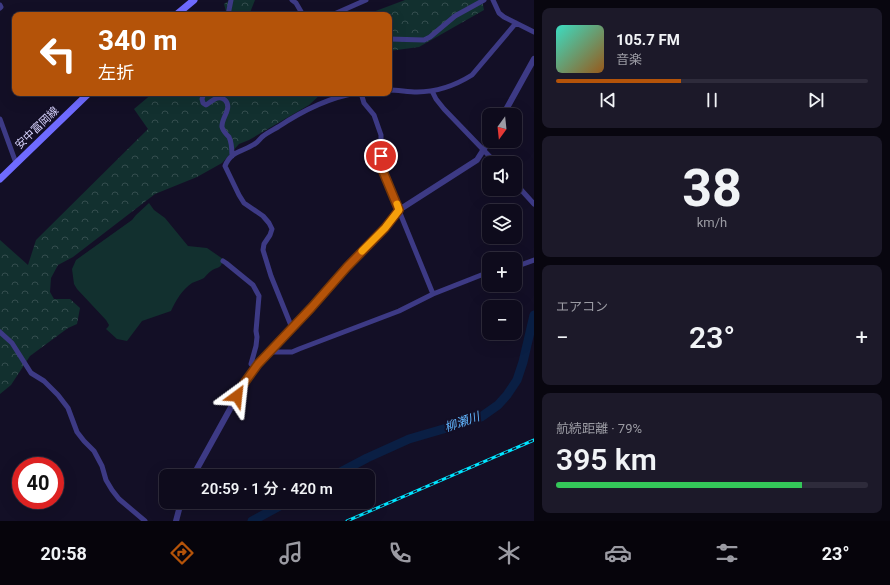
<!DOCTYPE html>
<html lang="ja">
<head>
<meta charset="utf-8">
<style>
	:root { --surface:#0e0b1c; --page:#1c1929; --text:#f1f3f6; --muted:#9b9ba3; --line:#2e2b3b; --accent:#b45309 }
	body { margin:0; font-family:Roboto,"Noto Sans JP",sans-serif; background:var(--page); color:var(--text); height:100vh; display:flex; flex-direction:column; font-size:15px; white-space:nowrap }
	* { box-sizing:border-box; margin:0 }
	p { font-size:13px; color:var(--muted) }
	.icon { flex:none; width:22px; height:22px; fill:none; stroke:currentColor; stroke-width:2; stroke-linecap:round; stroke-linejoin:round }
	.map { position:relative; flex:1; overflow:hidden }
	.drawer { display:flex; flex-direction:column; gap:8px; padding:8px; background:#08060f; width:356px }
	.drawer>* { flex:none }
	.banner { position:absolute; left:12px; top:12px; width:380px; height:84px; border-radius:8px; box-shadow:0 4px 16px #0002,0 0 0 1px var(--line); background:#b45309; color:#fff; overflow:hidden }
	.needle { width:26px; rotate:195deg }
	.fabs { position:absolute; left:482px; top:108px; display:grid; gap:8px }
	.fabs a { display:grid; place-items:center; width:40px; height:40px; border-radius:8px; background:var(--surface); box-shadow:0 4px 16px #0002,0 0 0 1px var(--line); font-size:20px }
	.speed { position:absolute; left:12px; top:457px; display:flex; gap:8px; font-size:20px; font-weight:700; text-align:center }
	.speed>* { display:grid; place-content:center; width:52px; height:52px; border-radius:50%; background:var(--surface); box-shadow:0 4px 16px #0002,0 0 0 1px var(--line); line-height:1 }
	.speed .limit { border:6px solid #d22; background:#fff; color:#111 }
	.pin { position:absolute; display:grid; place-items:center; width:34px; height:34px; color:#fff; margin:-17px; border:2px solid #fff; border-radius:50%; box-shadow:0 1px 4px #0007 }
	.me { position:absolute; width:44px; margin:-22px; rotate:30deg; stroke-linejoin:round; filter:drop-shadow(0 0 3px #0008) }
	.turn { display:flex; align-items:center; gap:14px; height:84px; padding:0 20px; font-size:18px }
	.turn .icon { width:52px; height:52px; stroke-width:2.5 }
	.turn b { display:block; font-size:28px; line-height:34px }
	.big { font-size:30px; font-weight:600; line-height:1.1 }
	.drawer .card { flex:1; display:flex; flex-direction:column; justify-content:center; gap:6px; min-width:0; padding:0 14px; border-radius:8px; background:var(--page) }
	.drawer .dial { align-items:center; gap:0 }
	.dial b { font-size:52px; line-height:1 }
	.song { display:flex; align-items:center; gap:12px }
	.cover { width:48px; height:48px; border-radius:6px; background:linear-gradient(135deg,hsl(170 70% 55%),hsl(30 70% 35%)) }
	.played { height:4px; border-radius:2px; background:linear-gradient(90deg,var(--accent) 40%,var(--line) 40%) }
	.keys { display:flex; justify-content:space-around; direction:ltr }
	.heat { display:flex; justify-content:space-between; align-items:center; font-size:22px; direction:ltr }
	.charge { height:6px; border-radius:3px; background:linear-gradient(90deg,#34c759 79%,var(--line) 0) }
	.trip { position:absolute; left:159px; top:469px; width:216px; height:40px; border-radius:8px; background:var(--surface); box-shadow:0 4px 16px #0002,0 0 0 1px var(--line); font-weight:600; line-height:40px; text-align:center }
	.menu { display:flex; height:64px; justify-content:space-around; align-items:center; background:#06040b; color:var(--muted) }
	.menu .icon { width:28px; height:28px }
	.menu .on { color:var(--accent) }
	.menu b { font-size:18px; color:var(--text) }
	main { display:flex; flex:1; min-height:0 }
	.map>svg:first-child { display:block }
</style>
</head>
<body>
<main>
<div class="map">
<svg width="534" height="521" viewBox="0 0 534 521">
	<defs>
		<pattern id="forest-crowns" width="20" height="18" patternUnits="userSpaceOnUse"><rect width="20" height="18" fill="#12302f"/><path d="M2 6a3 3 0 1 1 6 0M12 15a3 3 0 1 1 6 0" fill="none" stroke="#344d4e"/></pattern>
	</defs>
	<rect width="100%" height="100%" fill="#130f26"/>
	<path fill="url(#forest-crowns)" d="M 230,0 L 255,0 L 249,15 L 227,15 L 224,4 Z
		M 405,0 L 482,0 L 484,10 L 419,47 L 389,51 L 389,15 L 365,15 Z
		M 153,93 L 322,93 L 309,105 L 249,140 L 239,144 L 222,163 L 197,177 L 155,194 L 73,257 L 58,265 L 51,278 L 50,292 L 54,299 L 70,299 L 80,308 L 77,324 L 68,328 L 30,356 L 11,385 L 0,394 L 0,240 L 28,265 L 36,240 L 148,129 L 134,109 Z"/>
	<path fill="#12302f" d="M 149,203 L 154,210 L 165,218 L 188,246 L 207,248 L 223,259 C 221,270 218,266 211,271 C 208,273 206,276 204,278 C 201,280 196,281 192,283 C 182,290 176,300 171,311 L 142,321 L 127,341 L 117,339 L 106,329 L 108,327 L 109,325 L 106,320 L 77,289 L 74,284 L 72,269 L 76,260 L 132,220 L 136,215 Z"/>
	<g fill="none" stroke-linecap="round" stroke-linejoin="round">
		<path stroke="#0a1f44" stroke-width="9" d="M 333,476 L 367,458 L 409,439 L 457,425 L 481,417 L 498,405 L 507,395 L 517,380 L 523,362 L 534,315
			M 252,521 L 287,502"/>
		<path stroke="#3d3a85" stroke-width="5" d="M 292,0 L 296,3 L 303,15
			M 493,0 L 499,13 L 504,17 L 534,32
			M 0,5 L 1,7 L 0,8
			M 228,15 L 231,0
			M 332,15 L 366,0
			M 389,39 L 424,40 L 430,37 L 455,16 L 484,0
			M 389,90 C 398,90 408,92 417,92 C 436,92 456,85 472,75 L 516,23
			M 432,91 L 436,99 L 444,109 L 496,163
			M 204,93 L 202,99 L 203,103 L 206,105 C 212,101 219,94 225,100 C 233,108 221,118 222,127 C 223,131 226,134 229,137 C 232,143 232,149 232,156
			M 361,93 L 364,103 L 374,115 L 381,135 L 381,164 L 382,169 L 433,294
			M 0,119 L 16,163
			M 515,183 L 534,204
			M 223,261 L 226,263 L 253,285 L 259,296 L 256,331 L 257,337 L 256,346 L 251,364 L 256,367
			M 515,267 L 534,260
			M 292,328 L 271,276 L 263,250 L 264,244 L 270,235 L 272,229 L 269,223 L 263,216 L 244,203 L 239,195 L 225,166 C 231,150 244,152 256,143 C 258,142 260,139 262,137 C 267,133 273,130 278,127 C 302,111 327,98 356,93
			M 0,332 L 12,343 L 31,373 L 44,381 L 58,395 L 68,408 L 77,432 L 84,441 L 94,451 L 102,466 L 106,480 L 112,490 L 119,499 L 145,521
			M 269,352 L 292,352 L 299,349 L 399,311 L 433,294 L 489,272"/>
		<path stroke="#3d3a85" stroke-width="6" d="M 503,115 L 534,59
			M 193,476 L 245,382 L 258,364 L 311,308 L 347,267 L 385,228 L 399,210 L 477,160 L 489,141
			M 176,521 L 181,502"/>
		<path stroke="#6f6bff" stroke-width="7" d="M 176,15 L 194,0
			M 0,179 L 89,93"/>
		<g stroke="#00e5ff" stroke-width="3">
			<path id="rail" d="M 347,521 L 534,440"/>
		</g>
		<use href="#rail" stroke="#130f26" stroke-width="1.5" stroke-dasharray="4.5" stroke-linecap="butt"/>
	</g>
	<g fill="none" stroke-linecap="round" stroke-linejoin="round">
		<g stroke="#753606" stroke-width="10">
			<path id="route" d="M 237,396 L 245,382 L 258,364 L 311,308 L 347,267 L 385,228 L 399,210 L 382,169 L 381,156"/>
		</g>
		<use href="#route" stroke="#b45309" stroke-width="7"/>
		<path stroke="#f59e0b" stroke-width="7" d="M 362,251 L 385,228 L 399,210 L 397,204"/>
	</g>
	<g text-anchor="middle" dominant-baseline="central" stroke-width="4" stroke-linejoin="round" paint-order="stroke">
		<g font-size="11" fill="#d9d4ff" stroke="#130f26">
			<text transform="translate(37 128) rotate(-44)">安中富岡線</text>
		</g>
		<g font-size="12" font-style="italic" fill="#62b6ff" stroke="#130f26">
			<text transform="translate(462 422) rotate(-19)">柳瀬川</text>
		</g>
	</g>
</svg>
<div class="fabs">
<a><svg class="needle" viewBox="-14 -14 28 28"><path d="M0-13l5 13h-10z" fill="#e53935"/><path d="M0 13l5-13h-10z" fill="#9b9ba3"/></svg></a>
<a><svg class="icon" aria-label="sound" viewBox="0 0 24 24"><path d="M4 9h4l5-4v14l-5-4H4zM17 9q2 3 0 6"/></svg></a>
<a><svg class="icon" aria-label="layers" viewBox="0 0 24 24"><path d="M12 4l9 5-9 5-9-5zM3 14l9 5 9-5"/></svg></a>
<a>+</a>
<a>−</a>
</div>
<div class="speed"><div class="limit">40</div></div>
<div class="pin" style="left:381px;top:156px;background:#d93025"><svg class="icon" aria-label="arrive" viewBox="0 0 24 24"><path d="M6 21V4h12l-3 4 3 4H6"/></svg></div>
<svg class="me" style="left:237px;top:396px" viewBox="-20 -20 40 40"><path d="M0-17L14 15 0 8-14 15z" fill="#b45309" stroke="#fff" stroke-width="4"/></svg>
<div class="trip">20:59 · 1 分 · 420 m</div>
<div class="banner">
<div class="turn"><svg class="icon" aria-label="left" viewBox="0 0 24 24"><path d="M17 20v-9H6M10 6l-5 5 5 5"/></svg><div><b>340 m</b>左折</div></div>
</div>
</div>
<section class="drawer">
<div class="card">
<div class="song"><i class="cover"></i><div><b>105.7 FM</b><p>音楽</p></div></div>
<div class="played"></div>
<div class="keys"><svg class="icon" aria-label="previous" viewBox="0 0 24 24"><path d="M18 5L8 12l10 7zM5 5v14"/></svg><svg class="icon" aria-label="pause" viewBox="0 0 24 24"><path d="M8 5v14M16 5v14"/></svg><svg class="icon" aria-label="next" viewBox="0 0 24 24"><path d="M6 5l10 7-10 7zM19 5v14"/></svg></div>
</div>
<div class="card dial"><b>38</b><p>km/h</p></div>
<div class="card"><p>エアコン</p>
<div class="heat"><a>−</a><b class="big">23°</b><a>+</a></div>
</div>
<div class="card"><p>航続距離 · 79%</p><b class="big">395 km</b><div class="charge"></div></div>
</section>
</main>
<nav class="menu">
<b>20:58</b>
<svg class="icon on" aria-label="directions" viewBox="0 0 24 24"><path d="M12 3l9 9-9 9-9-9zM9 14v-3h6M13 9l2 2-2 2"/></svg>
<svg class="icon" aria-label="music" viewBox="0 0 24 24"><path d="M9 18V5l10-2v13"/><circle cx="6" cy="18" r="3"/><circle cx="16" cy="16" r="3"/></svg>
<svg class="icon" aria-label="phone" viewBox="0 0 24 24"><path d="M5 4h4l2 5-3 2q2 4 5 5l2-3 5 2v4C11 20 4 13 5 4z"/></svg>
<svg class="icon" aria-label="climate" viewBox="0 0 24 24"><path d="M12 3v18M4 7l16 10M4 17L20 7"/></svg>
<svg class="icon" aria-label="car" viewBox="0 0 24 24"><path d="M5 17H2v-5l4-1 3-4h7l3 4 3 1v5h-3M9 17h6M6 11h13"/><circle cx="7" cy="17" r="2"/><circle cx="17" cy="17" r="2"/></svg>
<svg class="icon" aria-label="filters" viewBox="0 0 24 24"><path d="M4 7h16M4 17h16"/><circle cx="9" cy="7" r="2"/><circle cx="15" cy="17" r="2"/></svg>
<b>23°</b>
</nav>
</body>
</html>
